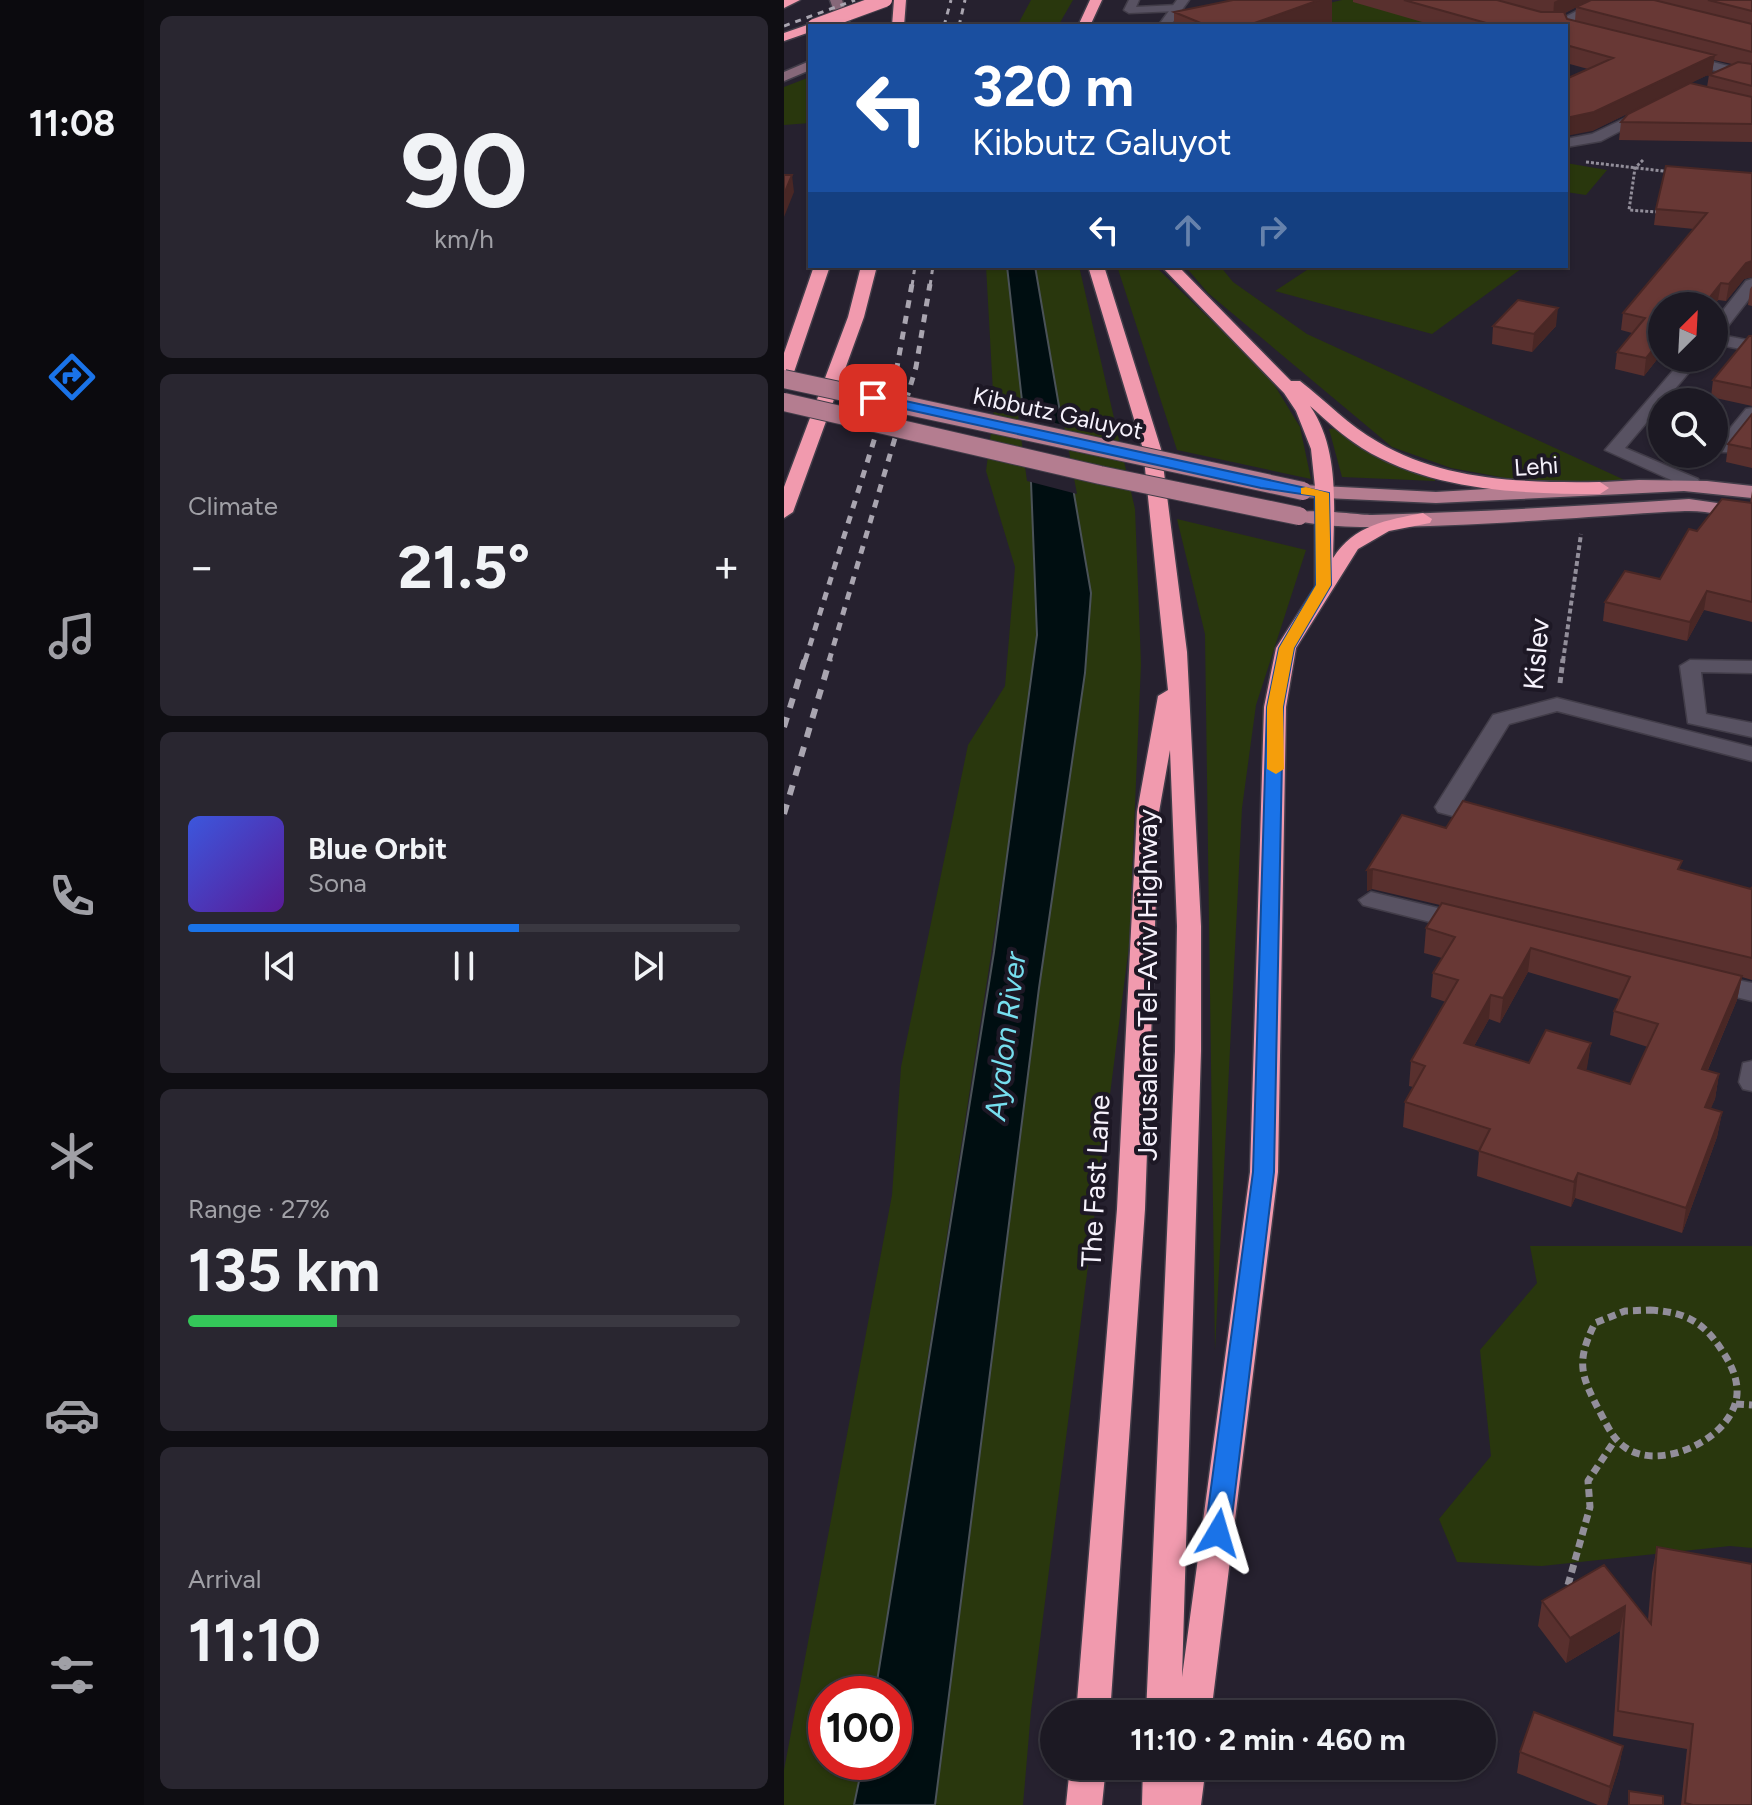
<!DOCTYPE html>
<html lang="en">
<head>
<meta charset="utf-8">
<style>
	:root { --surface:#1c1923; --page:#292630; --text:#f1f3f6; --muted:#a0a0a6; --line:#3a3841; --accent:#1a73e8 }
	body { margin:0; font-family:Figtree,sans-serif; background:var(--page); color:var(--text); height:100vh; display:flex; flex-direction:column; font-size:30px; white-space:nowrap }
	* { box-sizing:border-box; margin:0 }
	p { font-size:26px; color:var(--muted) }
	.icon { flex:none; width:44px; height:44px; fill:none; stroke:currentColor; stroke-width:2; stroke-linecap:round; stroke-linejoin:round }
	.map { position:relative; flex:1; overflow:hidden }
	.side { display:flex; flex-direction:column; gap:16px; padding:16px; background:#0f0e13; width:640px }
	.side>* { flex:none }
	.hud { position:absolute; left:24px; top:24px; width:760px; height:244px; border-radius:0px; box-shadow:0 2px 6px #0004,0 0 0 2px var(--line); background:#1a4fa0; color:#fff; overflow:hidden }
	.needle { width:52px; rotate:24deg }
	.buttons { position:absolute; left:864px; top:292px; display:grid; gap:16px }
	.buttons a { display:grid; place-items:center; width:80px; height:80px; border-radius:50%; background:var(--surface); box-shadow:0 2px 6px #0004,0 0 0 2px var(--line); font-size:40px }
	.speed { position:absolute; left:24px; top:1676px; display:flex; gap:16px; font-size:40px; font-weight:700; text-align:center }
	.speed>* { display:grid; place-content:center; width:104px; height:104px; border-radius:50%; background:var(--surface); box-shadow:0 2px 6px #0004,0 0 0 2px var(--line); line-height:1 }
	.speed .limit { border:12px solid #d22; background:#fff; color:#111 }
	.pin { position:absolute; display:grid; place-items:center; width:68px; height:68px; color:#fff; margin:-34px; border-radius:16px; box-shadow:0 4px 12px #0006 }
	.me { position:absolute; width:88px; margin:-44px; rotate:7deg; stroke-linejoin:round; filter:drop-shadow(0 0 6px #0008) }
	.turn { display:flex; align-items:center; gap:28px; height:168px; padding:0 32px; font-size:36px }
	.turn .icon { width:104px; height:104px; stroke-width:2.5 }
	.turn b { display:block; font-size:56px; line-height:68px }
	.lanes { display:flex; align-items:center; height:76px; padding:0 32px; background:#0003; justify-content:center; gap:40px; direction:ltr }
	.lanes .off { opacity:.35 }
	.big { font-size:60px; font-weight:700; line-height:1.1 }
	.side .tile { flex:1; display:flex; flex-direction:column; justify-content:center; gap:12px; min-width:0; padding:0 28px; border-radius:12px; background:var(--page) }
	.side .dial { align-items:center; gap:0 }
	.dial b { font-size:104px; line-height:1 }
	.song { display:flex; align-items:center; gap:24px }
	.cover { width:96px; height:96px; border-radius:12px; background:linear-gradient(135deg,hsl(230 70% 55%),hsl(270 70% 35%)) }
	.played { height:8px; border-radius:4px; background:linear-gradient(90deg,var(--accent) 60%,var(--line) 60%) }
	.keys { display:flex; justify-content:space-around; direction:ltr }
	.heat { display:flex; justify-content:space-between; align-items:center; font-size:44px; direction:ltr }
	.charge { height:12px; border-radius:6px; background:linear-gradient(90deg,#34c759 27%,var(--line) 0) }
	.trip { position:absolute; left:256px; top:1700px; width:456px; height:80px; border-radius:40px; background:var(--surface); box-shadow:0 2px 6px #0004,0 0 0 2px var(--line); font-weight:700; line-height:80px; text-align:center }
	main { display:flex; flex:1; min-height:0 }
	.menu { display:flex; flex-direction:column; width:144px; justify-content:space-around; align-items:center; background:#0b0a0e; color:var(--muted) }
	.menu .icon { width:56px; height:56px }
	.menu .current { color:var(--accent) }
	.menu b { font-size:36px; color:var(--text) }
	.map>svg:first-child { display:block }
</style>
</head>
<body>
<main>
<nav class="menu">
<b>11:08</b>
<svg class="icon current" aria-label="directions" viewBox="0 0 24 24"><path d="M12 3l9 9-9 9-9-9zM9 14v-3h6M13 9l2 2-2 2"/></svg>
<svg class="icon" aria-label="music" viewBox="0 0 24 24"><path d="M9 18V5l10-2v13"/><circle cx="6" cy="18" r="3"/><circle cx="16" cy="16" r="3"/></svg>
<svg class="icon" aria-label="phone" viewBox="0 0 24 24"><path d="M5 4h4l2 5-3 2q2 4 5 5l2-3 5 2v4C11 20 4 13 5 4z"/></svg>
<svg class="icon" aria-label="climate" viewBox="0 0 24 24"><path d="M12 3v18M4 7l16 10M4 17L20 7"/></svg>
<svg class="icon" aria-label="car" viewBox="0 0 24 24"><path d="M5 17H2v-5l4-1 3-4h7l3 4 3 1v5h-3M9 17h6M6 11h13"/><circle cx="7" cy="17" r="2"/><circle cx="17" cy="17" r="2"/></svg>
<svg class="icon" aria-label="filters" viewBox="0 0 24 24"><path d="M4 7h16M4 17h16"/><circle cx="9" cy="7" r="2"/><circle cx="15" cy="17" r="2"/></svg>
</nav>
<section class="side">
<div class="tile dial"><b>90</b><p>km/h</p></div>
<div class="tile"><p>Climate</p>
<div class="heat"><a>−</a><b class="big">21.5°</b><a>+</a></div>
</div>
<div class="tile">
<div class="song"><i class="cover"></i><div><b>Blue Orbit</b><p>Sona</p></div></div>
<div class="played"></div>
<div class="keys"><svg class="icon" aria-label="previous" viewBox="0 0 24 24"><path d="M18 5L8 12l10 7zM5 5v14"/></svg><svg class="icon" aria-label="pause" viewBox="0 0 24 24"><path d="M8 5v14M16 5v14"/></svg><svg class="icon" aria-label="next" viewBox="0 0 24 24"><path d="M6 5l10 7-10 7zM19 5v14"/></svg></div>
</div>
<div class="tile"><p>Range · 27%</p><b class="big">135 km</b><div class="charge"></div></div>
<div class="tile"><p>Arrival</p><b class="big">11:10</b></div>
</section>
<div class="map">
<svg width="968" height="1805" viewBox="0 0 968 1805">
	<rect width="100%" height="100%" fill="#26212f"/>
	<path fill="#29370d" d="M 247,0 L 289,0 L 274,26 L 233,26 Z
		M 558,0 L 603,0 L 698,26 L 446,26 Z
		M 26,77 L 26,123 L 0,125 L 0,87 Z
		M 782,163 L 823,170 L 802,195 L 782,192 Z
		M 202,266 L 223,266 L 247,482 L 253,635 L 243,726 L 91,1694 L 42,1694 L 42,1762 L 79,1762 L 70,1805 L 0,1805 L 0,1770 L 108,1195 L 117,1067 L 184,745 L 221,686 L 231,567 L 202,471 L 210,410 Z
		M 251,266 L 295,266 L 351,509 L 357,664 L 345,946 L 247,1711 L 239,1805 L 151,1805 L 255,988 L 301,673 L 276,424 Z
		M 333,266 L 371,266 L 485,376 L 516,427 L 527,479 L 393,450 Z
		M 401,266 L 436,266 L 449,282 L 523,334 L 847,483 L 744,482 L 667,468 L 608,447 L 424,293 Z
		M 529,266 L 741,266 L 648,334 L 491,291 Z
		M 557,428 L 590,456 L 651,478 L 651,481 L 558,477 L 545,429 Z
		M 393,519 L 522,550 L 472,705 L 458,808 L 431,1350 L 421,634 Z
		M 746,1246 L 968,1246 L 968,1548 L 946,1546 L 758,1566 L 673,1562 L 655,1519 L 707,1456 L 696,1350 L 753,1283 Z"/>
	<path fill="#000e11" stroke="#4a5258" stroke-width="2" d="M 223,266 L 251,266 L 307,593 L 301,673 L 255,988 L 151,1805 L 70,1805 L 79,1762 L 110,1762 L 110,1694 L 91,1694 L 210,952 L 253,635 L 247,482 Z"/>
	<path fill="#26212f" d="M 234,415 L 280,425 L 293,494 L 243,481 Z"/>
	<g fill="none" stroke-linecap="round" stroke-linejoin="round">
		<g stroke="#423d49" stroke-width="3">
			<path id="lane" d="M 345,0 L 355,0 L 352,7 L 393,5 L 398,8 L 393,11 L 345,13 L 340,10 Z"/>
		</g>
		<g stroke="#423d49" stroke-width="3">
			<path id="street" d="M 393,0 L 405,0 L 386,26 L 374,26 Z
				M 814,0 L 830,0 L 780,26 L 764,26 Z
				M 897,54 L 968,72 L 968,80 L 893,61 L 891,58 Z
				M 859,110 L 871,113 L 817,141 L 782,147 L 782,139 L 808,134 Z
				M 968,279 L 968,295 L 937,335 L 968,341 L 968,351 L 930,344 L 930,322 L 962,281 Z
				M 900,358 L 917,358 L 841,448 L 914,479 L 916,483 L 907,489 L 821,450 Z
				M 968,408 L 968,424 L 945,452 L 933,452 L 930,448 L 962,409 Z
				M 906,660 L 968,661 L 968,673 L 917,672 L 922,714 L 968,723 L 968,737 L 904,723 L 896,666 Z
				M 773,698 L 968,747 L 968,761 L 773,711 L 725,724 L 676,804 L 711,813 L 714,818 L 711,823 L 703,825 L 654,812 L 651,807 L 709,715 Z
				M 587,892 L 691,917 L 694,923 L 682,931 L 579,905 L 575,900 Z
				M 924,974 L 968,983 L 968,1001 L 915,988 L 911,982 L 915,976 Z
				M 968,1061 L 968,1091 L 959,1089 L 955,1082 L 959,1063 Z"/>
		</g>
		<g stroke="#423d49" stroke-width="3">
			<path id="secondary" d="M 46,0 L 58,0 L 67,26 L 55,26 Z
				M 26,61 L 26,70 L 0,81 L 0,72 Z"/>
		</g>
		<g stroke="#423d49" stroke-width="3">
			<path id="primary" d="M 855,480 L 923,481 L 968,486 L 968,498 L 900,491 L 652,503 L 519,497 L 510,491 L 519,485 L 652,492 Z
				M 905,499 L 968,508 L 968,520 C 946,517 923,510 901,511 C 846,512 531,543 506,516 C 515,506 571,515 588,515 C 694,512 799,506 905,499 Z"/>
		</g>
		<g stroke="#423d49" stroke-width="3">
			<path id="highway" d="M 0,0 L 16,0 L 0,8 Z
				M 110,0 L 122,0 L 120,26 L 108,26 Z
				M 306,0 L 318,0 L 306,26 L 294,26 Z
				M 26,24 L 31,26 L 26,26 L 26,32 L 0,41 L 0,33 Z
				M 30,266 L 46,266 L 8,378 L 0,383 L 0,353 Z
				M 77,266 L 93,266 L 80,317 L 9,512 L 0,518 L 0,487 L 64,317 Z
				M 304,266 L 320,266 L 377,449 L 403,652 L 417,926 L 417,1051 L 398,1677 L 466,1172 L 480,707 L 492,648 L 531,587 L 531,487 L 527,449 L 512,411 L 500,393 L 377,266 L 394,266 L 507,381 L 516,381 C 542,401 565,426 594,442 C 659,481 742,483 816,482 L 825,488 L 816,494 C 738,494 647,491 578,448 C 559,436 543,421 526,406 C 556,449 550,508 549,558 C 570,525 603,520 639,513 L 648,519 L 646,523 L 605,531 L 574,549 L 512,648 L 502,707 L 494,1172 L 427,1714 L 362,1714 L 391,1051 L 393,926 L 386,750 L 375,812 L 361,1209 L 326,1714 L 292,1714 L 333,1209 L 353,812 L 374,696 L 384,690 L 359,449 Z
				M 286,1766 L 322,1766 L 318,1805 L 282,1805 Z
				M 359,1766 L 422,1766 L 417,1805 L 358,1805 Z"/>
		</g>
		<path stroke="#928e9a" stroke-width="3" stroke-dasharray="3 2" stroke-linecap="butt" d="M 859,160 L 851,168 L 845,210 L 873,212
			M 802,162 L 887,172"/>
		<path stroke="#928e9a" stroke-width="4" stroke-dasharray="5 3" stroke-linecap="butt" d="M 779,661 L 797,534"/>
		<path stroke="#928e9a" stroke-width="5" stroke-dasharray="6 4" stroke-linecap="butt" d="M 776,683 L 779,659"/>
		<path stroke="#928e9a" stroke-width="7" stroke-dasharray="8 5" stroke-linecap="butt" d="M 866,1310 C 899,1312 918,1320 937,1349 C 946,1362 954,1378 953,1394 C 950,1438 877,1472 842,1448 C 829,1439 824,1427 817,1414 C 797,1376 791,1363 811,1323 L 841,1311 Z
			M 952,1404 L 968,1405
			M 784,1585 L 806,1507 L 804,1481 L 831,1440"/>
		<use href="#lane" fill="#585262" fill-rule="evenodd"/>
		<use href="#street" fill="#585262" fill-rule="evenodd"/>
		<use href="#secondary" fill="#866879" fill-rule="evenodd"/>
		<use href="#primary" fill="#b47d90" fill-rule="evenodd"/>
		<use href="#highway" fill="#f19aae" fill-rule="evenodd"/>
		<path stroke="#a9a5b0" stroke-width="3" stroke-dasharray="6 6" stroke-linecap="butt" d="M 0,26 L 71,0
			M 160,26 L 167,0
			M 175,26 L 181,0
			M 128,286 L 131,266
			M 146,286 L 149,266"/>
		<path stroke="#a9a5b0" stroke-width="5" stroke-dasharray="8 8" stroke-linecap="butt" d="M 21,661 L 113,367 L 128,284
			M 45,661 L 132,367 L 146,284"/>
		<path stroke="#a9a5b0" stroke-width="6" stroke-dasharray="10 10" stroke-linecap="butt" d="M 0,727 L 21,659
			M 0,814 L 46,659"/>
		<g stroke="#423d49" stroke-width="20" stroke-linecap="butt">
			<path id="primary-bridge" d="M 0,379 L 519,491
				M 0,402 L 316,475 L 515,516"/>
		</g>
		<g stroke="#423d49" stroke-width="16" stroke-linecap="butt">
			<path id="highway-bridge" d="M 30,26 L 101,0"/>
		</g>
		<use href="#primary-bridge" stroke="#b47d90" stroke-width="18"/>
		<use href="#highway-bridge" stroke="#f19aae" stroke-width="14"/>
	</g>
	<path fill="#59302e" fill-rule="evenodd" d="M 449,0 L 548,0 L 548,22 L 537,26 L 390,26 L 390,12 Z
		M 569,0 L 968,0 L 968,142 L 835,140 L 837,122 L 867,102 L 808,131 L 804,69 L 782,63 L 782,26 L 652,26 L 569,2 ZM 792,7 L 791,21 L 783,19 L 781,13 ZM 930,60 L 948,64 L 925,75 L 923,87 L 906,83 L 928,73 Z
		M 968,173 L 968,277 L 960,279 L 942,301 L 934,300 L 930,306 L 878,306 L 878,353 L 860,376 L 831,369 L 833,352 L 848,333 L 837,330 L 839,313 L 910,229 L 870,225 L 872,209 Z
		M 968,286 L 968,306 L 964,305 L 966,289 Z
		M 709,326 L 772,326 L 748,352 L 708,344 Z
		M 968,336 L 968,406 L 927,397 L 929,380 Z
		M 968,414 L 968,468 L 942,462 L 944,444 Z
		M 968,491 L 968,622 L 920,610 L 903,641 L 819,621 L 821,602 L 876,579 L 913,531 L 966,503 Z
		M 662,828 L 896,870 L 967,889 L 968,887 L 968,980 L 958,977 L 953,1000 L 924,1070 L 935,1074 L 931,1099 L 926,1109 L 938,1112 L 933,1137 L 898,1233 L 791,1198 L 787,1207 L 693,1176 L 695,1151 L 619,1127 L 621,1102 L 629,1087 L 625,1086 L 627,1061 L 662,1002 L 647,997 L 649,973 L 658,958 L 640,953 L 642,928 L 656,905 L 588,889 L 583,891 L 583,870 ZM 744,972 L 835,999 L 830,1011 L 826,1035 L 864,1047 L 846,1084 L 802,1070 L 807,1043 L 745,1063 L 690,1046 L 705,1019 L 716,1023 Z
		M 873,1547 L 968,1805 L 897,1805 L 903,1749 L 829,1736 L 836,1631 L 782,1663 L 754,1626 L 758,1601 L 820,1565 L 864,1620 L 868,1573 Z
		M 839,1746 L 835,1767 L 823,1805 L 814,1805 L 733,1773 L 736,1752 Z"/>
	<path fill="#492725" d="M 535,0 L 548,0 L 548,22 L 537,26 L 462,26 Z
		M 774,0 L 807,0 L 769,19 L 770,2 Z
		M 931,55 L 928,73 L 808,131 L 782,136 L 782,118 Z
		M 8,175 L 10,192 L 0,217 L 0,194 Z
		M 968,261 L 968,277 L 960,279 L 942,301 L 945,284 L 962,263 Z
		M 937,283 L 934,300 L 930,306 L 919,306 Z
		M 774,308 L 772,326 L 748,352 L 750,334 Z
		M 878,338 L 878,353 L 860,376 L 862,358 Z
		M 923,591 L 920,610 L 903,641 L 906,622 Z
		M 589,869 L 588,889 L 583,891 L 583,870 Z
		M 747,948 L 744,972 L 716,1023 L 719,998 Z
		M 958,976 L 953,1000 L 914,1093 L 918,1069 Z
		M 707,995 L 705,1019 L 678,1068 L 680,1043 Z
		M 807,1043 L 803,1068 L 791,1093 L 794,1068 Z
		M 935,1074 L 931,1099 L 917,1132 L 921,1107 Z
		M 938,1112 L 933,1137 L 898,1233 L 902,1208 Z
		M 794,1173 L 791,1198 L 787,1207 L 790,1182 Z
		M 841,1606 L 836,1631 L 782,1663 L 786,1638 Z
		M 839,1746 L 835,1767 L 823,1805 L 826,1787 Z"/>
	<path fill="#683835" stroke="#492725" stroke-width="2" fill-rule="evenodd" d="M 449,0 L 535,0 L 462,26 L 424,26 L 390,12 Z
		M 620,0 L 713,0 L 757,12 L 780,12 L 783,19 L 931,55 L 810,112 L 782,118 L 782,79 L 829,58 L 782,45 L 782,26 L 713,26 Z
		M 807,0 L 870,0 L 968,24 L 968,52 L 792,7 Z
		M 924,0 L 968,0 L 968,11 Z
		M 954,62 L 968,64 L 968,86 L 925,75 Z
		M 906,83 L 968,97 L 968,124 L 837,122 L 844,114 Z
		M 882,166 L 968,173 L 968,261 L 962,263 L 945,284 L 937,283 L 919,306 L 878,306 L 878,338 L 862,358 L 833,352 L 861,318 L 839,313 L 923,213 L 872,209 Z
		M 0,175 L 8,175 L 0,194 Z
		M 734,300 L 774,308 L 750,334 L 709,326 Z
		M 965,336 L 968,336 L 968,388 L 929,380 Z
		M 968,414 L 968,449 L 944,444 Z
		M 938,499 L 968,503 L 968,602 L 923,591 L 906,622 L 821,602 L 841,571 L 876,579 L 905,529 L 913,531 Z
		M 679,801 L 898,861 L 894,869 L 967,889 L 968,887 L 968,958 L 589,869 L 583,870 L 618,815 L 662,828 Z
		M 658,903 L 958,976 L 918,1069 L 935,1074 L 921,1107 L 938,1112 L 902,1208 L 794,1173 L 790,1182 L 695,1151 L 706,1129 L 621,1102 L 641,1066 L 627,1061 L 674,980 L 649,973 L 671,937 L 642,928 ZM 747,948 L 846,977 L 830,1011 L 874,1024 L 846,1084 L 794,1068 L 807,1043 L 762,1030 L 745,1063 L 680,1043 L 707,995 L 719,998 Z
		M 873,1547 L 968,1564 L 968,1805 L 909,1805 L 901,1803 L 909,1724 L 834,1711 L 841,1606 L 786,1638 L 758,1601 L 820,1565 L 867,1624 Z
		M 750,1712 L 839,1746 L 826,1787 L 736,1752 Z
		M 845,1791 L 879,1796 L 879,1805 L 845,1805 Z"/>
	<path fill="#1a73e8" stroke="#114b97" stroke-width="2" d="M 89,394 L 545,493 L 547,585 L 510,648 L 499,707 L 490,1172 L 446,1533 L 442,1541 L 434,1544 L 425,1541 L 421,1533 L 469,1172 L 483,707 L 495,648 L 532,585 L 531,496 L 477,488 L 85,401 L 83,398 Z"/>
	<path fill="#f59e0b" d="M 522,487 L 545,493 L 547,585 L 510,648 L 499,707 L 500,769 L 492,774 L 483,769 L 483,707 L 495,648 L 532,585 L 531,496 L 517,494 L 517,488 Z"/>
	<g text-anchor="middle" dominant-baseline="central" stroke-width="8" stroke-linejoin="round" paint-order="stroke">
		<g font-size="24" fill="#f6f2fc" stroke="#1d1825">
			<text transform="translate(274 413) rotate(12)">Kibbutz Galuyot</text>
			<text transform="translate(752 466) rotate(-4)">Lehi</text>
		</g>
		<g font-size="28" fill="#f6f2fc" stroke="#1d1825">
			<text transform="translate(752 654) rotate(-85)">Kislev</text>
			<text transform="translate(363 985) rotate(-90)">Jerusalem Tel-Aviv Highway</text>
			<text transform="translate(311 1181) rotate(-87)">The Fast Lane</text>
		</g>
		<g font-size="30" font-style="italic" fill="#76deee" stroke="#1d1825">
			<text transform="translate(221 1036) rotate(-83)">Ayalon River</text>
		</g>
	</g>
</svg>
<div class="buttons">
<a><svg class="needle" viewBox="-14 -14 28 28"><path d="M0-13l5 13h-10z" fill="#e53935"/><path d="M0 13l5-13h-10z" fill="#a0a0a6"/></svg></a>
<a><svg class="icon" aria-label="search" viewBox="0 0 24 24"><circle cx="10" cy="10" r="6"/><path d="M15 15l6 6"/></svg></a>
</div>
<div class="speed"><div class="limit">100</div></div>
<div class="pin" style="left:89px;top:398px;background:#d93025"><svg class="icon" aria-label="arrive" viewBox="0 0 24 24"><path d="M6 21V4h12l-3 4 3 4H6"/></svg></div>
<svg class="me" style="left:434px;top:1533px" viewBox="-20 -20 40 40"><path d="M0-17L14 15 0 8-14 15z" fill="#1a73e8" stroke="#fff" stroke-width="4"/></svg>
<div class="trip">11:10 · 2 min · 460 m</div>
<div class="hud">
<div class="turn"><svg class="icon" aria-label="left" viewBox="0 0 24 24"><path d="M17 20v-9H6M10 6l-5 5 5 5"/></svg><div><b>320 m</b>Kibbutz Galuyot</div></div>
<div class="lanes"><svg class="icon" aria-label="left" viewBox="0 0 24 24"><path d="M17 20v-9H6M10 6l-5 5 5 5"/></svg><svg class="icon off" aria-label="ahead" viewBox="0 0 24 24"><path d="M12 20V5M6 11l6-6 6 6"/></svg><svg class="icon off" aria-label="right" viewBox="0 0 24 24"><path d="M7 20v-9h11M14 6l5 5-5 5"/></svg></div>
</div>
</div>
</main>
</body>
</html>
